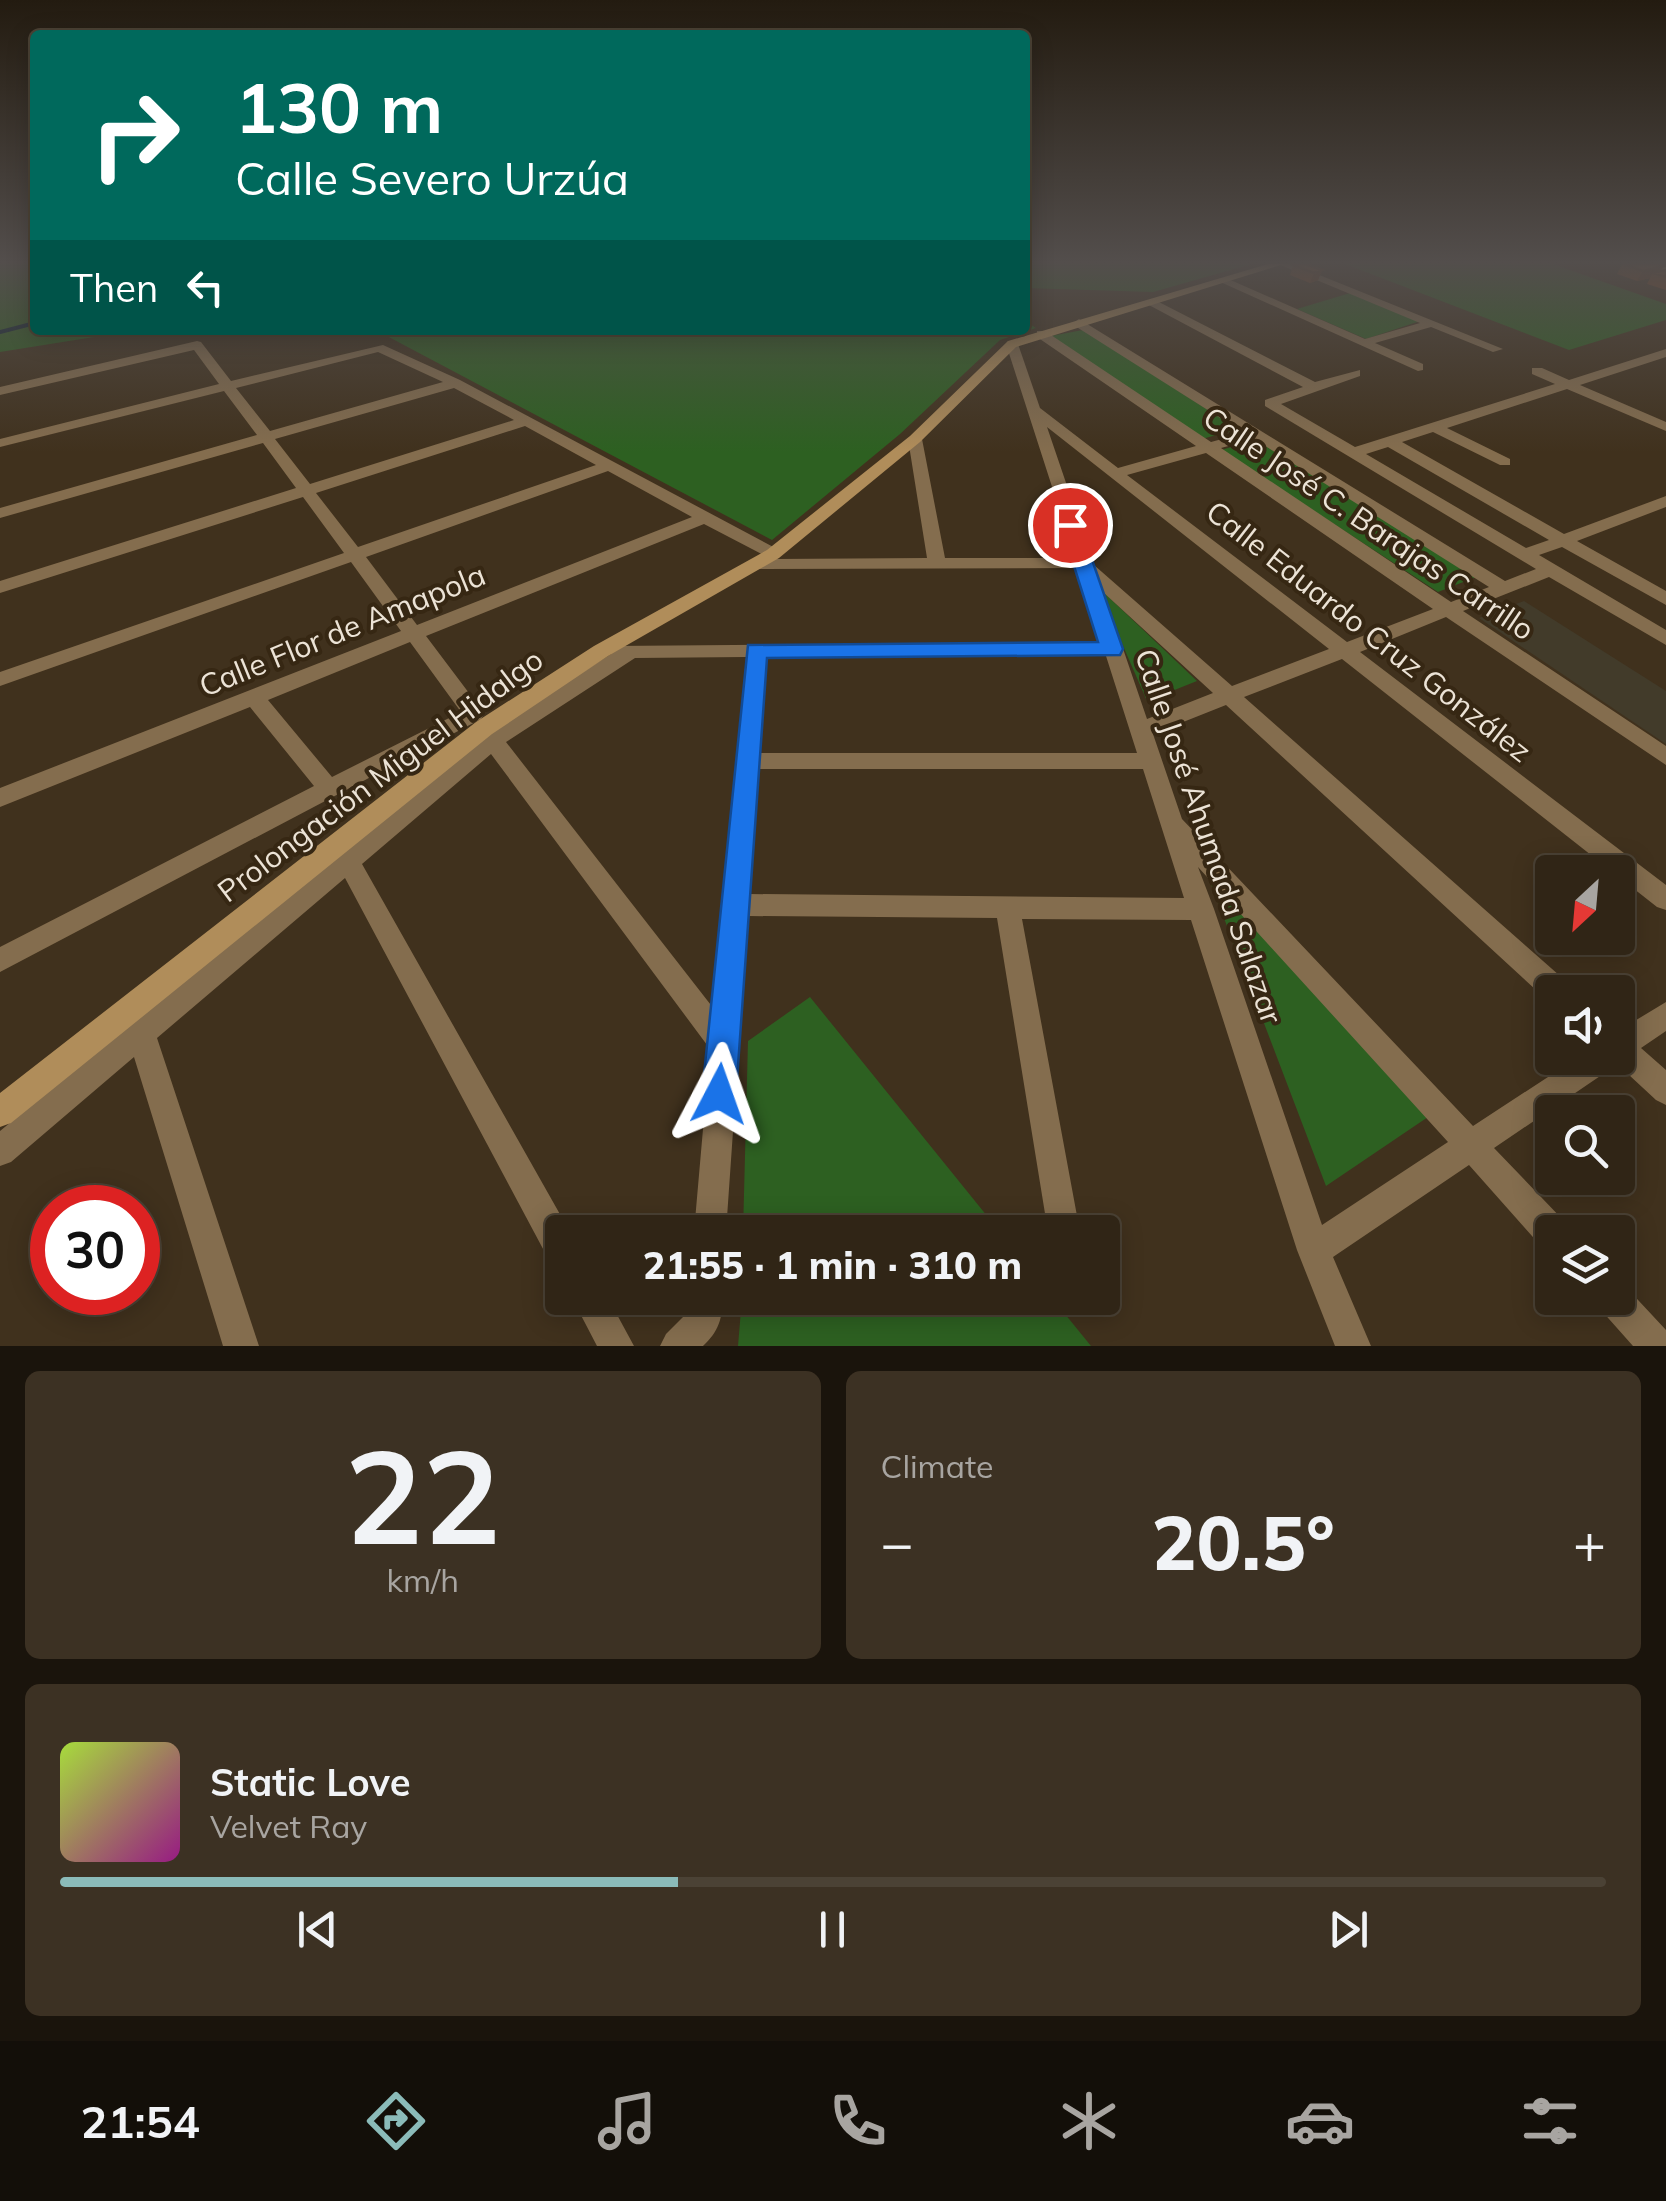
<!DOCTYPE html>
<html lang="en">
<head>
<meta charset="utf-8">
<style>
	:root { --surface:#302516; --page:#3c3123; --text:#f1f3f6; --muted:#a8a5a1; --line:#4b4235; --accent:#8bbbb9 }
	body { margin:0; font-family:Mulish,sans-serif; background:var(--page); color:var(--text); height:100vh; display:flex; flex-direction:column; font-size:38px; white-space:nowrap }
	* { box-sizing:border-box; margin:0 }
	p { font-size:32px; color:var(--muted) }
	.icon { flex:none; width:55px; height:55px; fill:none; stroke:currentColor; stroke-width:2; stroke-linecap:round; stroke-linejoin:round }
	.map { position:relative; height:1346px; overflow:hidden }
	.panel { display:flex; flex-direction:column; gap:25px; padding:25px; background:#1a140c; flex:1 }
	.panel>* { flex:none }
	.guide { position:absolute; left:30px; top:30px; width:1000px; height:305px; border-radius:10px; box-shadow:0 5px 25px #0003,0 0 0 2px var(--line); background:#00695c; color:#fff; overflow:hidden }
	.needle { width:65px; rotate:206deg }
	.tools { position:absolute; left:1535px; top:855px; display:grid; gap:20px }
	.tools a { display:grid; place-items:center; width:100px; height:100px; border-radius:10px; background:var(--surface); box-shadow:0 5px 25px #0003,0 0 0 2px var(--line); font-size:50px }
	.speed { position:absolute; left:30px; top:1185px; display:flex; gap:20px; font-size:50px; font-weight:700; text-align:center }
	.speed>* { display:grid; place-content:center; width:130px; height:130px; border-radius:50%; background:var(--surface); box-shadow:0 5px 25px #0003,0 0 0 2px var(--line); line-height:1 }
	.speed .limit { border:15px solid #d22; background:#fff; color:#111 }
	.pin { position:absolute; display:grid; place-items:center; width:85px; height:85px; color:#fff; margin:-42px; border:5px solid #fff; border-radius:50%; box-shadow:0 2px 10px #0007 }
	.me { position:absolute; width:110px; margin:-55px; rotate:4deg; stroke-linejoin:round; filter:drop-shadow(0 0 8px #0008) }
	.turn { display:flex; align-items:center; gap:35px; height:210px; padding:0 40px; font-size:45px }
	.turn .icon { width:130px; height:130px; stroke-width:2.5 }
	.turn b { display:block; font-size:70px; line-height:85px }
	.then { display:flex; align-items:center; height:95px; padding:0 40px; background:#0003; gap:20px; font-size:38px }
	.big { font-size:75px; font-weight:800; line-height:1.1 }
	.panel .widget { flex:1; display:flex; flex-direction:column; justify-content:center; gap:15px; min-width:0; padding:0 35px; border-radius:15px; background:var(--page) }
	.panel .dial { align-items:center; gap:0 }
	.dial b { font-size:130px; line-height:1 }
	.song { display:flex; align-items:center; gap:30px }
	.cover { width:120px; height:120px; border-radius:15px; background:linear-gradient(135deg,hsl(80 70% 55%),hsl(310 70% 35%)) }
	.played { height:10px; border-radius:5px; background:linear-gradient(90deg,var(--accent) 40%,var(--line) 40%) }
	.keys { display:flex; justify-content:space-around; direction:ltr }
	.heat { display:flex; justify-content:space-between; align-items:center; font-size:55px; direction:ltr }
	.panel .tiles { flex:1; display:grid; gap:25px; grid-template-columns:1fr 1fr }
	.widget:last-child { grid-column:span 2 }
	.trip { position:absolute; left:545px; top:1215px; width:575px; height:100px; border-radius:10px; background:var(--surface); box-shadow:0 5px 25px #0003,0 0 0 2px var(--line); font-weight:800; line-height:100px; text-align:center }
	.dock { display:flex; height:160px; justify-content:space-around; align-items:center; background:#130f09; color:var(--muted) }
	.dock .icon { width:70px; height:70px }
	.dock .active { color:var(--accent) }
	.dock b { font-size:45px; color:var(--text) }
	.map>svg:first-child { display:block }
</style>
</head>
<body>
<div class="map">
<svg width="1666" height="1346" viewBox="0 0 1666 1346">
	<rect width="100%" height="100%" fill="#40311d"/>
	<path fill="#423b2a" d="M 1524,601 L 1666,691 L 1666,744 L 1479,618 Z"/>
	<path fill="#2d6021" d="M 0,264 L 35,264 L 35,330 L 138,330 L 0,352 Z
		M 1025,264 L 1252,264 L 1153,292 L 1025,288 Z
		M 1345,264 L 1553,264 L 1666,304 L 1666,320 L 1569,350 Z
		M 1350,293 L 1420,321 L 1366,339 L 1297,309 Z
		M 1025,321 L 1036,328 L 1000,340 L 900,434 L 772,540 L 385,335 L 288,337 L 234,330 L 1025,330 Z
		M 1083,330 L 1238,429 L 1202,439 L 1051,336 Z
		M 1256,440 L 1476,577 L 1438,592 L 1221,450 Z
		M 1097,586 L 1197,681 L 1147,701 Z
		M 1206,871 L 1428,1117 L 1326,1186 Z
		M 810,997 L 1000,1232 L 743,1232 L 748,1041 Z
		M 742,1298 L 1052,1298 L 1091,1346 L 738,1346 Z"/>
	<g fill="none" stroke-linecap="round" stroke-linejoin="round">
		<path stroke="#071e31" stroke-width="4" d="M 0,332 L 35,323"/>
		<path fill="#846d4e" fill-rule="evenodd" d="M 1278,264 L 1292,264 L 1503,349 L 1493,352 L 1431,327 L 1375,343 L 1423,364 L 1423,370 L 1418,371 L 1216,280 L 1226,278 L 1365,339 L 1420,323 Z
			M 1147,300 L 1155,300 L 1315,382 L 1360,370 L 1360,376 L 1281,404 L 1355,447 L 1555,384 L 1532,374 L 1532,368 L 1542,368 L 1569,380 L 1666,349 L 1666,357 L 1580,385 L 1666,422 L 1666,431 L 1567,389 L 1447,428 L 1510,459 L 1510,465 L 1500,465 L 1433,432 L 1402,442 L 1564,534 L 1666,496 L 1666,507 L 1577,541 L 1666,591 L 1666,605 L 1562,547 L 1539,555 L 1666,630 L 1666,645 L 1549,577 L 1463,611 L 1666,746 L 1666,765 L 1446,617 L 1360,652 L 1666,885 L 1666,910 L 1657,907 L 1342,659 L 1244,697 L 1568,983 L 1571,992 L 1552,992 L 1552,1003 L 1548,1001 L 1226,705 L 1153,734 L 1182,819 L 1473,1126 L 1577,1058 L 1618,1058 L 1618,1031 L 1666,1002 L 1666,1031 L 1641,1048 L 1666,1070 L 1666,1105 L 1656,1100 L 1615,1062 L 1612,1068 L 1494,1148 L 1564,1221 L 1568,1232 L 1552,1232 L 1552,1249 L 1540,1245 L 1469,1165 L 1333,1257 L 1371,1346 L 1335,1346 L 1297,1250 L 1191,920 L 1022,919 L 1080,1232 L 1048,1232 L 997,918 L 748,916 L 726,1232 L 694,1232 L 710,1049 L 491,754 L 362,864 L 570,1232 L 562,1232 L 562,1266 L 550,1262 L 345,878 L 157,1038 L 259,1346 L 223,1346 L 134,1057 L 11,1162 L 0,1166 L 0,1131 L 126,1028 L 124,1023 L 128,1013 L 138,1009 L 145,1012 L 334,858 L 330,850 L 334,843 L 342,840 L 351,844 L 480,739 L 476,733 L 479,727 L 487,725 L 495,728 L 611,654 L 612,646 L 1102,642 L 1078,568 L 759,569 L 753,568 L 750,564 L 753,560 L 771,559 L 704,524 L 426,636 L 481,709 L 484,714 L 481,719 L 0,972 L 0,947 L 314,786 L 250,707 L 0,807 L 0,788 L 401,631 L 351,562 L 0,686 L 0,672 L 344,553 L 303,497 L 0,593 L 0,581 L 296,488 L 263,443 L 0,518 L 0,508 L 257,435 L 224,391 L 0,447 L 0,439 L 219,384 L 194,350 L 0,395 L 0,387 L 197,341 L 201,342 L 231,381 L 383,345 L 460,380 L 779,550 L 782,554 L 775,559 L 927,558 L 908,439 L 915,435 L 922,439 L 945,558 L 1075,558 L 1006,344 L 1008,341 L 1018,344 L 1040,408 L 1118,468 L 1196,446 L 1037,337 L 1037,331 L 1045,331 L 1211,442 L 1244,433 L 1075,326 L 1073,323 L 1079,319 L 1505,581 L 1536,569 L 1265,406 L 1265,400 L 1303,387 L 1147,304 ZM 378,352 L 443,382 L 270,431 L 236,388 ZM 454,388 L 514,420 L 310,484 L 275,439 ZM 525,426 L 596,465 L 358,547 L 316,493 ZM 1047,427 L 1329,649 L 1232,686 L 1094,565 ZM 1254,439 L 1489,587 L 1451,602 L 1221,448 ZM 1388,447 L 1549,540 L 1526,548 L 1366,454 ZM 1206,453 L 1433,609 L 1347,642 L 1127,475 ZM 608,471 L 692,517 L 417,625 L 366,557 ZM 1104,593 L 1213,693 L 1147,719 ZM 410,642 L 461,712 L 332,777 L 268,700 ZM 1106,656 L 1137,753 L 759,753 L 765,657 ZM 746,657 L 714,1009 L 506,742 L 635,658 ZM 758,769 L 1143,769 L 1184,898 L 749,894 ZM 1198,867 L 1448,1142 L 1322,1225 L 1214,909 Z
			M 1618,1283 L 1625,1286 L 1666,1330 L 1666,1346 L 1633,1346 L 1601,1310 L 1596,1298 L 1618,1298 Z
			M 572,1298 L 608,1298 L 634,1346 L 597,1346 Z
			M 689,1298 L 723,1298 C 722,1319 719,1331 703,1346 L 660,1346 L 666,1334 L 687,1313 Z"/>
		<path fill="#b08d5a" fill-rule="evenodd" d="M 1268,264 L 1284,264 L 1016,347 L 920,442 L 779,558 L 608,656 L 492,734 L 11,1123 L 0,1127 L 0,1093 L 476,722 L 594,646 L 767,550 L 910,436 L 1008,341 Z"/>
		<path fill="#d2a462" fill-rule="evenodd" d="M 1642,264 L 1666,265 L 1666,273 L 1644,267 Z"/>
	</g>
	<path fill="#87451d" d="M 1622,264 L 1660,271 L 1666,270 L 1666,290 L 1647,284 L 1650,278 L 1637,281 L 1617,274 Z
		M 1293,265 L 1322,270 L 1318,280 L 1310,283 L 1290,275 Z"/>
	<path fill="#6e3818" d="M 1664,266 L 1658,275 L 1653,273 L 1650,278 L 1637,281 L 1643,271 Z
		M 1322,270 L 1318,280 L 1310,283 L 1314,273 Z"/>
	<path fill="#9d5022" stroke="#6e3818" stroke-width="2.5" d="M 1296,264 L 1305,264 L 1322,270 L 1314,273 L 1293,265 Z
		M 1624,264 L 1657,264 L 1664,266 L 1643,271 Z
		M 1666,270 L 1666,277 L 1653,273 Z"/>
	<linearGradient id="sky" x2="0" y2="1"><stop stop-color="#231b10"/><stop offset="0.58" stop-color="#534e4c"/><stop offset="1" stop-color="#534e4c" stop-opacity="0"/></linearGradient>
	<rect width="1666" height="452" fill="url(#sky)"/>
	<path fill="#1a73e8" stroke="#114b97" stroke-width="2.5" d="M 1070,520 L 1080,525 L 1123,649 L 1120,655 L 767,658 L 736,1094 L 731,1106 L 719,1111 L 707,1106 L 702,1094 L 748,645 L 1098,642 L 1061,525 Z"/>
	<g text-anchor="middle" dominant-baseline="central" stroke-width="8" stroke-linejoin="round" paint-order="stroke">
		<g font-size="30" fill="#ece3d6" stroke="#362713">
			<text transform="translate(1369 523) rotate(34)">Calle José C. Barajas Carrillo</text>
			<text transform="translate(342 630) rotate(-22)">Calle Flor de Amapola</text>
			<text transform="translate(1369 631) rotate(38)">Calle Eduardo Cruz González</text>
			<text transform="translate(380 775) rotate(-37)">Prolongación Miguel Hidalgo</text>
			<text transform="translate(1209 836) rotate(71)">Calle José Ahumada Salazar</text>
		</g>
	</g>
</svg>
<div class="tools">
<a><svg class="needle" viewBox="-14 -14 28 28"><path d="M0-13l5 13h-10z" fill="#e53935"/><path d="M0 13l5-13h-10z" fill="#a8a5a1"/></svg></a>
<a><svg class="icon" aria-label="sound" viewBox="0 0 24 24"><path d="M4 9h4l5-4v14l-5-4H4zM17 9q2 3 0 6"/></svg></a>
<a><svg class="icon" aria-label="search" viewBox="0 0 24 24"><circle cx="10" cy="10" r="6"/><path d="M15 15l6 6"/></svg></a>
<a><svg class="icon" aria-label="layers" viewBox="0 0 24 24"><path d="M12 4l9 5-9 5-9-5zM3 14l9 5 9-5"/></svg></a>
</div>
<div class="speed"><div class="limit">30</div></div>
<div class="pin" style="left:1070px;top:525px;background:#d93025"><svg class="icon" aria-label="arrive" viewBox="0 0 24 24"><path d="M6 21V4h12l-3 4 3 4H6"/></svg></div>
<svg class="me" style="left:719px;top:1094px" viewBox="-20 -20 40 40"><path d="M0-17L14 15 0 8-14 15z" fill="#1a73e8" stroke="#fff" stroke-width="4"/></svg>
<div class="trip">21:55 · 1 min · 310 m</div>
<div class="guide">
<div class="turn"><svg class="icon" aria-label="right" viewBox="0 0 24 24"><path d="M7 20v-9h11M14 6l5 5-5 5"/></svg><div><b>130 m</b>Calle Severo Urzúa</div></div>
<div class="then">Then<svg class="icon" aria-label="left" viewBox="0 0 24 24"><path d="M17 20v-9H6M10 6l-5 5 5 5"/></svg></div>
</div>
</div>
<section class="panel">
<div class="tiles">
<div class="widget dial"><b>22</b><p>km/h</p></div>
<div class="widget"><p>Climate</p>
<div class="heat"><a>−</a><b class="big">20.5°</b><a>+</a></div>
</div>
<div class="widget">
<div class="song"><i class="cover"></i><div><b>Static Love</b><p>Velvet Ray</p></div></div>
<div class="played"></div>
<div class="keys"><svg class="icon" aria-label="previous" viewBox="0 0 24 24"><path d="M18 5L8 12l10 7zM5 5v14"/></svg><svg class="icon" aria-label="pause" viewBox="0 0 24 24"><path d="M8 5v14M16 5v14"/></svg><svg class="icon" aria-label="next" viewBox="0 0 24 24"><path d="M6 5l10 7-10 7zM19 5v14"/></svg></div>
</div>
</div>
</section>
<nav class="dock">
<b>21:54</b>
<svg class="icon active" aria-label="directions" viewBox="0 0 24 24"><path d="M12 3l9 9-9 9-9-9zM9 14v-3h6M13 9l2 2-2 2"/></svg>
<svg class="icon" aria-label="music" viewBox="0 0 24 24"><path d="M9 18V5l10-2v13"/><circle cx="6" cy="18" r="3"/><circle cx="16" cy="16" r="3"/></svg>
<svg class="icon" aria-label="phone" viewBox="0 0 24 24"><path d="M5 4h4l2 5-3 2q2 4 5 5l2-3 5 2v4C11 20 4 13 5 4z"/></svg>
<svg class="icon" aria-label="climate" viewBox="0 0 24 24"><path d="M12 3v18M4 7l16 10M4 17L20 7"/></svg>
<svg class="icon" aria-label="car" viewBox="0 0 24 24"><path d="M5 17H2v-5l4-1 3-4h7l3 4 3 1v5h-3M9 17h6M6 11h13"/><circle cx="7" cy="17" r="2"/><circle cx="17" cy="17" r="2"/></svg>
<svg class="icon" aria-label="filters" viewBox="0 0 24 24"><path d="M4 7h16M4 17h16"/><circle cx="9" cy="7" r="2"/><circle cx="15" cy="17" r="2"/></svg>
</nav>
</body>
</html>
